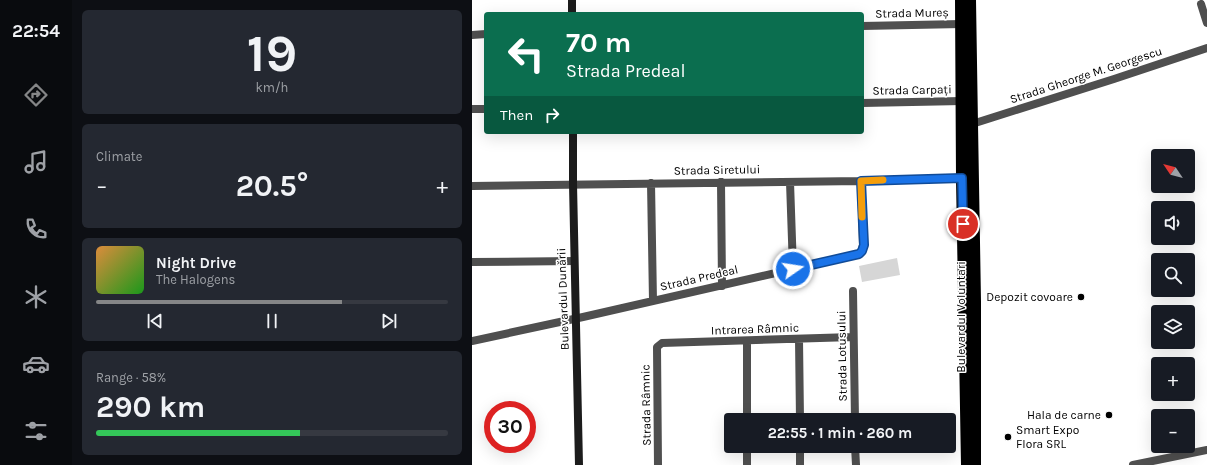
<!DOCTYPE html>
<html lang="en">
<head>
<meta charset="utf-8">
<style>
	:root { --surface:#171b24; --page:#242831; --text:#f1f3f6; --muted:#9ea1a6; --line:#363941; --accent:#858687 }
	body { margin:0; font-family:Karla,sans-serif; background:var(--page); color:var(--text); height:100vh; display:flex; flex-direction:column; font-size:15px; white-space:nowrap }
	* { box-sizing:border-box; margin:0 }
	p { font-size:13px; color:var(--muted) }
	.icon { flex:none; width:22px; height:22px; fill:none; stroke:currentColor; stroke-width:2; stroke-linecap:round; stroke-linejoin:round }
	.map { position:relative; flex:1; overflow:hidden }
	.sheet { display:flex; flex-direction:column; gap:10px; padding:10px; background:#0d0f14; width:400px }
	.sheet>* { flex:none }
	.banner { position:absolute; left:12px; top:12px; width:380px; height:122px; border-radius:4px; box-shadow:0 4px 16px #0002; background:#0b6e4f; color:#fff; overflow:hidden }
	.needle { width:26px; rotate:305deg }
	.buttons { position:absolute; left:679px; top:149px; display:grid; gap:8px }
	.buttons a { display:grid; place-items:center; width:44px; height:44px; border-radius:4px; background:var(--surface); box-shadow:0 4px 16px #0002; font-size:20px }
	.speed { position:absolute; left:12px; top:401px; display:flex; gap:8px; font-size:20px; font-weight:700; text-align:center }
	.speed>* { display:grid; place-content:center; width:52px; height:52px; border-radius:50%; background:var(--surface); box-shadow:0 4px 16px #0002; line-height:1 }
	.speed .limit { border:6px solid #d22; background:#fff; color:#111 }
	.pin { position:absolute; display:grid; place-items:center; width:34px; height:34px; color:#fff; margin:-17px; border:2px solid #fff; border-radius:50%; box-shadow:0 1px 4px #0007 }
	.me { position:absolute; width:44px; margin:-22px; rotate:77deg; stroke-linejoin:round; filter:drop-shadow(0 0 3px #0008) }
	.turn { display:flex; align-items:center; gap:14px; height:84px; padding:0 16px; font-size:18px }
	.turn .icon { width:52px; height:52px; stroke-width:2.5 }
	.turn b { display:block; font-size:28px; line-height:34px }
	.then { display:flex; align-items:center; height:38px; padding:0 16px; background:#0003; gap:8px; font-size:15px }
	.big { font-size:30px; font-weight:700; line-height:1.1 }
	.sheet .tile { flex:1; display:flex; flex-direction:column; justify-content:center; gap:6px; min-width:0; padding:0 14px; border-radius:6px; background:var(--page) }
	.sheet .dial { align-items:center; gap:0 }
	.dial b { font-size:52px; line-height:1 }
	.song { display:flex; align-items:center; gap:12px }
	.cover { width:48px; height:48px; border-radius:6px; background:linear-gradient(135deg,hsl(30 70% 55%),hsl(120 70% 35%)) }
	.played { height:4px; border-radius:2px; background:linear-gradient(90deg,var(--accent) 70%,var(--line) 70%) }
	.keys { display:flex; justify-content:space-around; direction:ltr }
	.heat { display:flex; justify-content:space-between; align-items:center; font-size:22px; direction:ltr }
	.charge { height:6px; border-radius:3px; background:linear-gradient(90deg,#34c759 58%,var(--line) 0) }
	.trip { position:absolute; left:252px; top:413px; width:232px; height:40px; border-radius:4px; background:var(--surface); box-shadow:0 4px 16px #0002; font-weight:700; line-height:40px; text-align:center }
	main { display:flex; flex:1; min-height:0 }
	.menu { display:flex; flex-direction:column; width:72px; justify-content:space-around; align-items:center; background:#090b0e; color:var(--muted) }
	.menu .icon { width:28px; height:28px }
	.menu .selected { color:var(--accent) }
	.menu b { font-size:18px; color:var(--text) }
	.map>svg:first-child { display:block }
</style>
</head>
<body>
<main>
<nav class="menu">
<b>22:54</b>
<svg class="icon selected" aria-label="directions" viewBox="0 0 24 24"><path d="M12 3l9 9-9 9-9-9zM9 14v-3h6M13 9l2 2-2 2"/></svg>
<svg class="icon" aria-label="music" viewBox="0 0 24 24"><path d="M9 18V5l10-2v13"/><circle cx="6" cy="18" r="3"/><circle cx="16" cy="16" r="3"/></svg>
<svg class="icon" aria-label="phone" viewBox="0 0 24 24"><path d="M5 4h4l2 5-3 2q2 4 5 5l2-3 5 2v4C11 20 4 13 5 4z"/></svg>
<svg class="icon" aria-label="climate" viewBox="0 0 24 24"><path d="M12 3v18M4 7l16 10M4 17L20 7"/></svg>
<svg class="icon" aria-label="car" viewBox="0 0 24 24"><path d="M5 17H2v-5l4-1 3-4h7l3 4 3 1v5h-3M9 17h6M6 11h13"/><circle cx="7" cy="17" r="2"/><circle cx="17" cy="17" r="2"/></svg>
<svg class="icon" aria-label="filters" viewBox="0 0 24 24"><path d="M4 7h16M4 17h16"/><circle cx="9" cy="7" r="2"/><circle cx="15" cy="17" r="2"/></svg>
</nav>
<section class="sheet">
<div class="tile dial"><b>19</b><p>km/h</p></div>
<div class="tile"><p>Climate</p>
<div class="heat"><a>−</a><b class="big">20.5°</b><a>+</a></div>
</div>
<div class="tile">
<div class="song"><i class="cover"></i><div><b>Night Drive</b><p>The Halogens</p></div></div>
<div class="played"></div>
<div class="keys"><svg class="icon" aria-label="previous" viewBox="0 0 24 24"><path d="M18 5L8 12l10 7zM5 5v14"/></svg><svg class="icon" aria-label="pause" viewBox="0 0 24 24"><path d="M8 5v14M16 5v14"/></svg><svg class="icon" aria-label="next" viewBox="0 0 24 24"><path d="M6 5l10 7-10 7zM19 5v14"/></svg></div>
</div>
<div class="tile"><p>Range · 58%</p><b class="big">290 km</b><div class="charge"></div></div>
</section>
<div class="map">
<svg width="735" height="465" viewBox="0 0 735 465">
	<rect width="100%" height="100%" fill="#fff"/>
	<path fill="#d6d6d6" d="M 425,258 L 428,275 L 390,282 L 387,266 Z"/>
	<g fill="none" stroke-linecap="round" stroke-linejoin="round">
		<path stroke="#4f4f4f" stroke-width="8" d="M 729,4 L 735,23
			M 390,26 L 490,24
			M 0,35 L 14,34
			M 390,103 L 490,101
			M 0,109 L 14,109
			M 500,124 L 642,79 L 735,48
			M 249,182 L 250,286
			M 318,182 L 321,269
			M 179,183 L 181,301
			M 0,186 L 389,181 L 490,178
			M 0,262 L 102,261
			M 381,291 L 383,420
			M 327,339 L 328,420
			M 0,341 L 111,317 L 387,254 L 390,251 L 391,245 L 389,181
			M 275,341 L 275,420
			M 275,446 L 275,465
			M 328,446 L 328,465
			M 383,446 L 384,465
			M 186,465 L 185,347 L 190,343 L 381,337
			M 661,465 L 735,450"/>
		<path stroke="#1c1c1c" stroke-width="8" d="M 100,0 L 100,14
			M 101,132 L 101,184 L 107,465"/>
		<path stroke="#000" stroke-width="12" d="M 489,0 L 490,178 L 495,465
			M 498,0 L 500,124 L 503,301 L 503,465"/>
	</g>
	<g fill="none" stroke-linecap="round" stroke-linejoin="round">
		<g stroke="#114b97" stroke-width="10">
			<path id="route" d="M 321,269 L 387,254 L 390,251 L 392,245 L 389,181 L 490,178 L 491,224"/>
		</g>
		<use href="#route" stroke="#1a73e8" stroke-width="7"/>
		<path stroke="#f59e0b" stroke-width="7" d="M 390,217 L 389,181 L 411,180"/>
	</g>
	<g fill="#000" stroke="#fff" stroke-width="1.5">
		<circle cx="609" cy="297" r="4"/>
		<circle cx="637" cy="415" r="4"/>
		<circle cx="536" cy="437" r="4"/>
	</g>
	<g text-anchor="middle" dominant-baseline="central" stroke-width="3" stroke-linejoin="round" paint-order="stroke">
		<g font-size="12" fill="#000" stroke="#fff">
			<text transform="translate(440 13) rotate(-1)">Strada Mureș</text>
			<text transform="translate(614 75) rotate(-18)">Strada Gheorge M. Georgescu</text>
			<text transform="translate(440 90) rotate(-1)">Strada Carpați</text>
			<text transform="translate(245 170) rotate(-1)">Strada Siretului</text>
			<text transform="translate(227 278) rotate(-13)">Strada Predeal</text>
			<text transform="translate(91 299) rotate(-92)">Bulevardul Dunării</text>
			<text transform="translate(489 317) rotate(-90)">Bulevardul Voluntari</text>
			<text transform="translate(283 329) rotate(-2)">Intrarea Râmnic</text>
			<text transform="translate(370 356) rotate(-91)">Strada Lotusului</text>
			<text transform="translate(174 405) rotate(-91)">Strada Râmnic</text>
		</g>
		<g font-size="12" fill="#000" stroke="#fff" text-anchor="end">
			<text x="601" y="297">Depozit covoare</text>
			<text x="629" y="415">Hala de carne</text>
			<text x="544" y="430" text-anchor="start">Smart Expo<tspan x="544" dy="14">Flora SRL</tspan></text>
		</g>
	</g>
</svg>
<div class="buttons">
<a><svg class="needle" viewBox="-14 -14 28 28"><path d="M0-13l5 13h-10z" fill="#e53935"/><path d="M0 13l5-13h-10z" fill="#9ea1a6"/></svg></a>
<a><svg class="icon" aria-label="sound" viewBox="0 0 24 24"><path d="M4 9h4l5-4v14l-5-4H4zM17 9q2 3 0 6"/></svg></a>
<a><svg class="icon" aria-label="search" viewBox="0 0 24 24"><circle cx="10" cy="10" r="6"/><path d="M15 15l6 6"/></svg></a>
<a><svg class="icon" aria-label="layers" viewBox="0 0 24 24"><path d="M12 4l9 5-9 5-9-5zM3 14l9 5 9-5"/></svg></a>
<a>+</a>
<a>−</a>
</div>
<div class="speed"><div class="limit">30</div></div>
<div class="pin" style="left:491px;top:224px;background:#d93025"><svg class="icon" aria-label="arrive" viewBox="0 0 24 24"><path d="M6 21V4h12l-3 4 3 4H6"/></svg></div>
<svg class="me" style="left:321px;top:269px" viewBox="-20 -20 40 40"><circle r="17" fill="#1a73e8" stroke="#fff" stroke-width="3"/><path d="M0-11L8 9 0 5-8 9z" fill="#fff"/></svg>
<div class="trip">22:55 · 1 min · 260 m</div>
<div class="banner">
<div class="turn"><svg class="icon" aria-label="left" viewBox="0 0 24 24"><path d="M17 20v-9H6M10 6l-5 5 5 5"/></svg><div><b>70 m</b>Strada Predeal</div></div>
<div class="then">Then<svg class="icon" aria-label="right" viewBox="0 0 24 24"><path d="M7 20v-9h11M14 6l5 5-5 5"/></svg></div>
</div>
</div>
</main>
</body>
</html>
